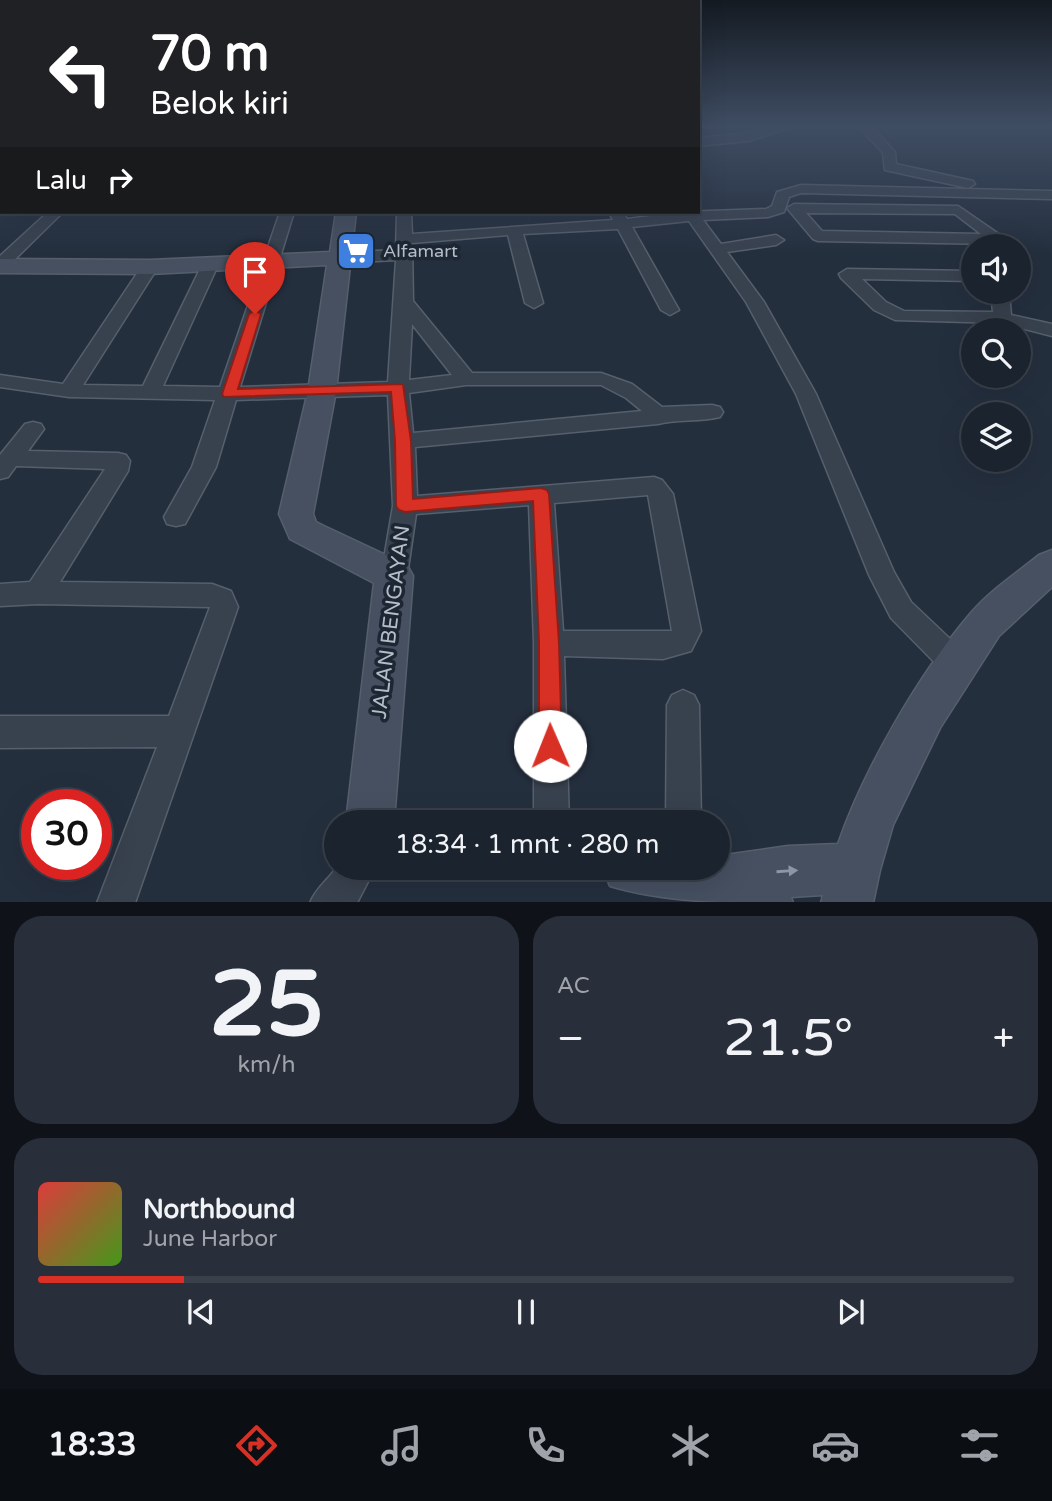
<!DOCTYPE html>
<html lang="id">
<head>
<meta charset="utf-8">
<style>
	:root { --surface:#1b232e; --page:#282f3a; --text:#f1f3f6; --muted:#a0a4aa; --line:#39404a; --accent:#d93025 }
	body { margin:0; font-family:"Varela Round",sans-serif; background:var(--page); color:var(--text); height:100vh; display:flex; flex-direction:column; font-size:26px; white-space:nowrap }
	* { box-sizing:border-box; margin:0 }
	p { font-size:23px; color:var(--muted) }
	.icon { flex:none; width:38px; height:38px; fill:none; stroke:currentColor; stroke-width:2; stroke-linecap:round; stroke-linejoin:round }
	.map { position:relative; height:902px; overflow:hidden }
	.panel { display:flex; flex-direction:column; gap:14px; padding:14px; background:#0f1319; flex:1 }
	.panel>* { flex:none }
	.top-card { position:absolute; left:0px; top:0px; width:700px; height:214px; box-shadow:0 7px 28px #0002,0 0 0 2px var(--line); background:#202124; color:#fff; overflow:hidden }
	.controls { position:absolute; left:961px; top:234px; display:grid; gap:14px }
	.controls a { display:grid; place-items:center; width:70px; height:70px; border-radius:50%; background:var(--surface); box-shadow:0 7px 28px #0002,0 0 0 2px var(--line); font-size:35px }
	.speed { position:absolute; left:21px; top:789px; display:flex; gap:14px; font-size:35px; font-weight:700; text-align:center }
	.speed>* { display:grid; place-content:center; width:91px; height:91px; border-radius:50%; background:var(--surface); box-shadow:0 7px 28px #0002,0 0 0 2px var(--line); line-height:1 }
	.speed .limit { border:10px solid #d22; background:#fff; color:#111 }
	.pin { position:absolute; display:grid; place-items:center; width:60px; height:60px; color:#fff; margin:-72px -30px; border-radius:50% 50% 50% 0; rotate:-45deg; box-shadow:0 0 7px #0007 }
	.pin .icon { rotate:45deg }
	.me { position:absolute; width:77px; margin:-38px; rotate:359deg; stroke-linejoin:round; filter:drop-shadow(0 0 5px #0008) }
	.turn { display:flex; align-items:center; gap:24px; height:147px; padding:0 35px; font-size:32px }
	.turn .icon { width:91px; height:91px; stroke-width:2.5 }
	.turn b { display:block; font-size:49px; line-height:60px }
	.then { display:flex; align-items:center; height:66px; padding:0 35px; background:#0003; gap:14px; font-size:26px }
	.big { font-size:52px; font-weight:600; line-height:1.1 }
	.panel .widget { flex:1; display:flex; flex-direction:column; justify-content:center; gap:10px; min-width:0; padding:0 24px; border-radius:28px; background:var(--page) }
	.panel .dial { align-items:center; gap:0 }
	.dial b { font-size:91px; line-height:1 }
	.song { display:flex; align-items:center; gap:21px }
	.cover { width:84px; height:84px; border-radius:10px; background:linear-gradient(135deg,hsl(0 70% 55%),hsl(100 70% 35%)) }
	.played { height:7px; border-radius:4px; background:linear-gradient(90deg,var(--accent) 15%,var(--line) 15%) }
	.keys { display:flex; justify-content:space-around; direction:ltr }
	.heat { display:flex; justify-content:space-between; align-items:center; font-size:38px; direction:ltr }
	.panel .tiles { flex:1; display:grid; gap:14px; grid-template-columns:1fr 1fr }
	.widget:last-child { grid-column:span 2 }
	.trip { position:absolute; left:324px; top:810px; width:406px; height:70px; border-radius:35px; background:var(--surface); box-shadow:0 7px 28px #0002,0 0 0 2px var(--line); font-weight:600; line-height:70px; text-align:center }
	.menu { display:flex; height:112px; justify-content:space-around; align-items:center; background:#0b0e12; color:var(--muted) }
	.menu .icon { width:49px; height:49px }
	.menu .selected { color:var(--accent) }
	.menu b { font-size:32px; color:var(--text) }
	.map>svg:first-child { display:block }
</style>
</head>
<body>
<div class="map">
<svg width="1052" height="903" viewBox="0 0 1052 903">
	<rect width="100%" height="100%" fill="#242f3e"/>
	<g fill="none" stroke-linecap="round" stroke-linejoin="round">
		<g stroke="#565f6c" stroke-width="3">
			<path id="street" d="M 774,126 L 794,126 L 749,141 L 698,146 L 698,138 L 748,133 Z
				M 858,126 L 871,126 L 895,152 L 896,164 L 973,181 L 975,184 L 968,188 L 885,170 L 883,153 Z
				M 0,149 L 2,149 L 2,157 L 0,157 Z
				M 0,183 L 2,183 L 2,191 L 0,191 Z
				M 801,185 L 1052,191 L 1052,199 L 801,193 L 789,197 L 784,212 L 768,217 L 703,220 L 721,244 L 776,235 L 784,240 L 776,245 L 727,252 L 764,302 L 816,394 L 894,572 L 911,602 L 967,655 L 971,664 L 967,673 L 956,677 L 945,673 L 891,618 L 869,575 L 796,394 L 746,302 L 689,221 L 632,227 L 679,310 L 670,315 L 661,310 L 618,229 L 523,234 L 543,303 L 534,308 L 525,303 L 508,235 L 412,243 L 413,301 L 472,373 L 601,373 L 632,384 L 662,407 L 712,405 L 720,407 L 723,412 L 720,417 C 699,422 678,419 658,424 L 415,447 L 417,496 L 654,477 L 662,480 L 673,494 L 701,631 L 691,651 L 663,659 L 564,656 L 569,822 L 534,822 L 534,643 L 529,505 L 416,514 L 407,576 L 404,584 L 394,587 L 384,584 L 381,576 L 393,506 L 388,395 L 236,400 L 216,467 L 185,524 L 176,526 L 167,524 L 164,517 L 192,467 L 215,400 L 69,397 L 0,387 L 0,375 L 63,384 L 144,263 L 150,262 L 158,267 L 83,385 L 143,386 L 202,265 L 210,260 L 218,265 L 163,386 L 220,387 L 280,212 L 294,212 L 240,387 L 388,382 L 396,260 L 339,263 L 331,258 L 339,253 L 396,250 L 397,212 L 411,212 L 412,234 L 613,220 L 609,212 L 623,212 L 627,219 L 683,212 L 766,209 L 772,206 L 777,192 ZM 412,324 L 452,375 L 409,380 ZM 466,385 L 601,385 L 626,398 L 642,411 L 413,433 L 409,393 ZM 648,495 L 672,631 L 563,631 L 554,503 Z
				M 794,204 L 958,206 L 1006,239 L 998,244 L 818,241 L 813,239 L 787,208 ZM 806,213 L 955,214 L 981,234 L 822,231 Z
				M 48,212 L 63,212 L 6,268 L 0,270 L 0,256 Z
				M 847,269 L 973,271 L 973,281 L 862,279 L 886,302 L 904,311 L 993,312 L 991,292 L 1009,292 L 1011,315 L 1052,324 L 1052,336 L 1002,323 L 895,320 L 874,310 L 841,278 L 839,274 Z
				M 33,422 L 41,424 L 44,429 L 28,451 L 118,453 L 126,455 L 130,461 L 128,471 L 60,582 L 212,584 L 231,591 L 238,607 L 135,903 L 97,903 L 157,747 L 0,748 L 0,716 L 169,716 L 210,607 L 38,604 L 0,606 L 0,584 L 30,582 L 105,469 L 16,466 L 8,477 L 0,479 L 0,455 L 25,424 Z
				M 683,690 L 694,695 L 699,705 L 701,822 L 666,822 L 667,705 L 672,695 Z
				M 336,868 L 375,868 L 357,903 L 310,903 C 316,888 328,880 336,868 Z"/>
		</g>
		<g stroke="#565f6c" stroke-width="3">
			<path id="secondary" d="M 336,212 L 356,212 L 336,391 L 313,514 L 316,522 L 324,526 L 407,565 L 413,576 L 394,822 L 346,822 L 374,583 L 290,539 L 279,514 L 308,391 L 327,265 L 150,274 L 0,273 L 0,259 L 150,260 L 330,252 Z
				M 1052,550 L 1052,587 L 999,636 L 940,728 L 893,825 L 880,870 L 873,903 L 821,903 L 823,895 L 791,897 L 793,903 C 733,903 667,903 610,886 L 603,868 L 718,868 L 718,856 L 788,846 L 838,844 C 864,769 919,674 970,614 C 989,591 1017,573 1039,555 Z"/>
		</g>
		<use href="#street" fill="#38414e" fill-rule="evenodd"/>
		<use href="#secondary" fill="#465061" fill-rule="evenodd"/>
	</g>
	<defs><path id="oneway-solid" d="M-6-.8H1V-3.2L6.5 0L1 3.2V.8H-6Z" transform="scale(1.75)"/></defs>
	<use fill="#8e96a5" href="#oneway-solid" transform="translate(787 871) rotate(-4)"/>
	<linearGradient id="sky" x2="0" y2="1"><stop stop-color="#141a22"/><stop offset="0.5" stop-color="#3f4d63"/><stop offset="1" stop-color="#3f4d63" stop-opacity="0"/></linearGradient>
	<rect width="1052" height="253" fill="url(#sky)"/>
	<path fill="#d93025" stroke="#8d1f18" stroke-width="2" d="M 255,310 L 261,314 L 238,389 L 403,384 L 411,441 L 413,499 L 541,488 L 547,490 L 549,494 L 559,643 L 562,746 L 558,753 L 550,757 L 542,753 L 539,746 L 539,643 L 533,501 L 405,512 L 399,510 L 396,506 L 395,441 L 391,392 L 224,397 L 222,394 L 249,314 Z"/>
	<defs>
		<g id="supermarket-square" transform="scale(2.0125)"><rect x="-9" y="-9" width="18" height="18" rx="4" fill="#3f7fe0" stroke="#1d2633"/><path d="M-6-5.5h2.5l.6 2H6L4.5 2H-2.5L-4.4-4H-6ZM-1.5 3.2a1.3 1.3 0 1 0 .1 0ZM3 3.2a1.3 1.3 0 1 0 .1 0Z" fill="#fff"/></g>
	</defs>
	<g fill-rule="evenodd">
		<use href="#supermarket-square" x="356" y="251"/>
	</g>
	<g text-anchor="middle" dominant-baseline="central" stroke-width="7" stroke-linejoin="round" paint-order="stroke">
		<g font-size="18" fill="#b4bcc9" stroke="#1d2633" text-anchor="start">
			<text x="383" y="251">Alfamart</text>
		</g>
		<g font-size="21" fill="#b4bcc9" stroke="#1d2633">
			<text transform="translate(391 622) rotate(-83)">JALAN BENGAYAN</text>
		</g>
	</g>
</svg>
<div class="controls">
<a><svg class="icon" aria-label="sound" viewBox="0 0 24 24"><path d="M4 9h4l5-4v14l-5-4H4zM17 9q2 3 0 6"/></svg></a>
<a><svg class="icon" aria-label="search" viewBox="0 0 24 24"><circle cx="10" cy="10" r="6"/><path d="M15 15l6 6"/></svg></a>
<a><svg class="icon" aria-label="layers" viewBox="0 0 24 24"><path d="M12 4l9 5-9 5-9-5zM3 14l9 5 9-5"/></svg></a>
</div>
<div class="speed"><div class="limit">30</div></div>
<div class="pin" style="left:255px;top:314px;background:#d93025"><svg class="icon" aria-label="arrive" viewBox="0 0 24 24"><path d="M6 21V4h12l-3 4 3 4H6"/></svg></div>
<svg class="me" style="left:550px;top:746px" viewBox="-20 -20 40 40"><circle r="19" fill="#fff"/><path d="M0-13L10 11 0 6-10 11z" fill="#d93025"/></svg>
<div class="trip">18:34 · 1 mnt · 280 m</div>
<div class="top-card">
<div class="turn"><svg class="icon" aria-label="left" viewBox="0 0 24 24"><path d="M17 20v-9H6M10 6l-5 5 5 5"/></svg><div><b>70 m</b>Belok kiri</div></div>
<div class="then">Lalu<svg class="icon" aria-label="right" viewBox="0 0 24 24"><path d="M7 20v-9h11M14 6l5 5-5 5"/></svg></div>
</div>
</div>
<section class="panel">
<div class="tiles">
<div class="widget dial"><b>25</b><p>km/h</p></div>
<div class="widget"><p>AC</p>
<div class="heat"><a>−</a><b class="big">21.5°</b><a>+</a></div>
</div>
<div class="widget">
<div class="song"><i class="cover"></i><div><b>Northbound</b><p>June Harbor</p></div></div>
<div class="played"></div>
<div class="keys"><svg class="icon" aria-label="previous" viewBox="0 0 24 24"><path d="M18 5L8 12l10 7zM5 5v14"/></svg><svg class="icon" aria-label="pause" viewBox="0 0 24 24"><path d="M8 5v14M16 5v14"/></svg><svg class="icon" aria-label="next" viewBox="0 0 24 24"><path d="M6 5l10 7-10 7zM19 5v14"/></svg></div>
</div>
</div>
</section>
<nav class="menu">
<b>18:33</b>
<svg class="icon selected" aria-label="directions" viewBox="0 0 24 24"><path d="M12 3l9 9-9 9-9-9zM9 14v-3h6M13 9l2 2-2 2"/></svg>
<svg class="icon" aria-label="music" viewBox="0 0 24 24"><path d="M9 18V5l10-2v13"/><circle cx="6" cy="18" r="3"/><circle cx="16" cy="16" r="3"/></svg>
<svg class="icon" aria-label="phone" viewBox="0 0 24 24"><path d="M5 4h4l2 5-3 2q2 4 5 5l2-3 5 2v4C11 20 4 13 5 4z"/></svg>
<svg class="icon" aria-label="climate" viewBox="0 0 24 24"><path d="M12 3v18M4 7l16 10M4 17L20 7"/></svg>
<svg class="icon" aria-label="car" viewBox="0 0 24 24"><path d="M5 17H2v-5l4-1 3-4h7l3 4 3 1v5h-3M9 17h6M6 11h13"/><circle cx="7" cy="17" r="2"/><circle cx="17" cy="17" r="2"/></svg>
<svg class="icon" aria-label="filters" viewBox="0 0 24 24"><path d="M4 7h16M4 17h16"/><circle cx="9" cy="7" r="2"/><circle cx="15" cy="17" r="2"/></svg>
</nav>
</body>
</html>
